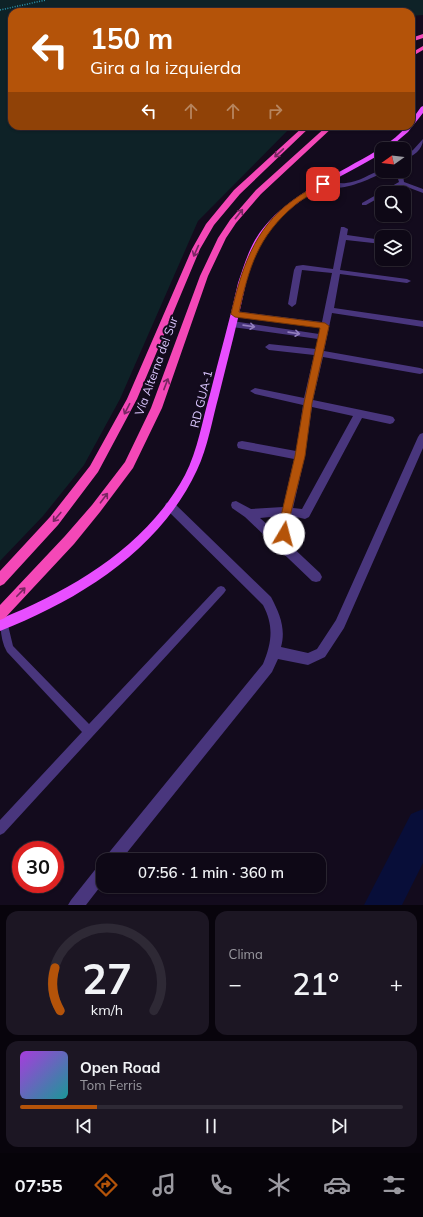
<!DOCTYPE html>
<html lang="es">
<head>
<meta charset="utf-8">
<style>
	:root { --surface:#0e0816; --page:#1c1623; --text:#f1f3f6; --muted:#9b9aa1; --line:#2e2935; --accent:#b45309 }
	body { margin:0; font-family:Mulish,sans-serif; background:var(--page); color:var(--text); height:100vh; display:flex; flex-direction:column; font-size:15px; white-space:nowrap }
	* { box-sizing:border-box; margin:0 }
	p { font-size:13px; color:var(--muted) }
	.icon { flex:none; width:22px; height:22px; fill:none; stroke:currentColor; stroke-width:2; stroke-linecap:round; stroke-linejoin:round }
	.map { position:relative; height:905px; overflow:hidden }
	.drawer { display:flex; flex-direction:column; gap:6px; padding:6px; background:#08040c; flex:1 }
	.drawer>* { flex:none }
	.hud { position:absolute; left:8px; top:8px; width:407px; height:122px; border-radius:12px; box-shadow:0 1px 3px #0004,0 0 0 1px var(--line); background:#b45309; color:#fff; overflow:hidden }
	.needle { width:26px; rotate:256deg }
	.buttons { position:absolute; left:375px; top:142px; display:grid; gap:8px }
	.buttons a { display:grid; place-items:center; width:36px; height:36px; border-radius:8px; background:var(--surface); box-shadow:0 1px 3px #0004,0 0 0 1px var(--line); font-size:20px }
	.speed { position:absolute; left:12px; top:841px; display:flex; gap:8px; font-size:20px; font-weight:700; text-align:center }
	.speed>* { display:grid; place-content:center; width:52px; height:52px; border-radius:50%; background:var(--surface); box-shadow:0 1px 3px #0004,0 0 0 1px var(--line); line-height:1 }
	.speed .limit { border:6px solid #d22; background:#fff; color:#111 }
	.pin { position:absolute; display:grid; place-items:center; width:34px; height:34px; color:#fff; margin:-17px; border-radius:8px; box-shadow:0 2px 6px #0006 }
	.me { position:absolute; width:44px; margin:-22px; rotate:8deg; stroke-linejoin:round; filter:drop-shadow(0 0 3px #0008) }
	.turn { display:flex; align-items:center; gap:14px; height:84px; padding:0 16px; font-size:18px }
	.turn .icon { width:52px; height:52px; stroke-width:2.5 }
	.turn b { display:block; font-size:28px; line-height:34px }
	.lanes { display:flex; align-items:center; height:38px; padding:0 16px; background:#0003; justify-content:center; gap:20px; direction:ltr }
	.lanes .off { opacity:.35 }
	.big { font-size:30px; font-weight:600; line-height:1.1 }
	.drawer .tile { flex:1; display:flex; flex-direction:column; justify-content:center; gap:6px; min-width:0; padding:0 14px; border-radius:12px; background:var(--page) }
	.drawer .dial { align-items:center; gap:0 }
	.dial svg { height:104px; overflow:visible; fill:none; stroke:var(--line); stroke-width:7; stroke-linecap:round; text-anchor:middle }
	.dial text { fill:var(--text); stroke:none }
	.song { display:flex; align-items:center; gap:12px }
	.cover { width:48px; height:48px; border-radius:6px; background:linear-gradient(135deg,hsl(280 70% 55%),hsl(180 70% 35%)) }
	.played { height:4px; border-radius:2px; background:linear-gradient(90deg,var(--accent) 20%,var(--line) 20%) }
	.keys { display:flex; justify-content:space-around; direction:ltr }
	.heat { display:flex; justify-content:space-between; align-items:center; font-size:22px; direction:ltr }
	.drawer .tiles { flex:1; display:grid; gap:6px; grid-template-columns:1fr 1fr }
	.tile:last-child { grid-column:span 2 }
	.trip { position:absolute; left:96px; top:853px; width:230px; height:40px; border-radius:12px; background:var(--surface); box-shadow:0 1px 3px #0004,0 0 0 1px var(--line); font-weight:600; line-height:40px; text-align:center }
	.tab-bar { display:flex; height:64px; justify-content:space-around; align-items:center; background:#060309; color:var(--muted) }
	.tab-bar .icon { width:28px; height:28px }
	.tab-bar .on { color:var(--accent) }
	.tab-bar b { font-size:18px; color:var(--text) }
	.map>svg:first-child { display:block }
</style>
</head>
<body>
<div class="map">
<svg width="423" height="905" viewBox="0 0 423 905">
	<rect width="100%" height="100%" fill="#130b1d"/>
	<path fill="#0e2227" d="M 0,0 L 423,0 L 423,15 L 411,16 L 411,12 L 12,12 L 12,126 L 292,126 L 198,221 L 120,399 L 84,465 L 43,516 L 0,561 Z"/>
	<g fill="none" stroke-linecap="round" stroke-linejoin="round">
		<path fill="#080e39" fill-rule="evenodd" d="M 423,809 L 423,863 L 402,905 L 364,905 L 411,814 Z"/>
		<path stroke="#2b97af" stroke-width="1.5" stroke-dasharray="1 1.5" stroke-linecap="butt" d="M 0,10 L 46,0"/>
		<path fill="#49367d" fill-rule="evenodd" d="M 423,139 C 423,150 413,156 404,160 L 404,156 L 413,150 Z
			M 382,169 L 382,171 L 385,171 L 384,172 C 368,180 337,195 320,184 C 326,180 338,184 346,183 C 359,182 370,174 382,169 Z
			M 392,171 L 398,171 L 403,175 L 404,182 L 423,189 L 423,193 L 402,185 L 389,193 L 382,193 L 382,196 L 366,205 L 362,205 L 362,203 L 399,182 L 397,176 Z
			M 221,586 L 224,587 L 226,590 L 224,593 L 4,833 L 0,835 L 0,820 L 82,732 L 7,652 C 2,643 0,632 1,621 L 4,619 L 7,621 L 13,646 L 89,724 L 218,587 Z"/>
		<path fill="#49367d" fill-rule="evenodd" d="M 341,227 L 344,227 L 348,229 L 347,235 L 382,240 L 382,244 L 346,240 L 340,270 L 407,279 L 411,281 L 407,283 L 340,274 L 334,308 L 423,321 L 423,327 L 332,313 L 324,351 L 420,368 L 423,369 L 423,373 L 420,374 L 323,357 L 313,400 L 390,416 L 393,417 L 395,420 L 393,423 L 390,424 L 362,418 L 309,517 L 305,519 L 292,516 L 288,543 L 320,573 L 322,577 L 320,581 L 316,582 L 312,581 L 245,517 L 232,508 L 231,505 L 232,502 L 236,501 L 251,509 L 283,507 L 294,459 L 242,449 L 238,448 L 237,445 L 238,442 L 242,441 L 296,451 L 303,405 L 255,394 L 250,391 L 255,388 L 304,398 L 314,355 L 269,350 L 265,347 L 269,344 L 316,349 L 318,339 L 232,327 L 228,324 L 232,321 L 319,334 L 321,327 L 235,317 L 231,314 L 235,311 L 322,322 L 332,273 L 302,270 L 296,304 L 292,307 L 288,304 L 294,270 L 296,266 L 303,265 L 333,269 ZM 312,407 L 353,416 L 302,509 L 293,508 L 305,456 ZM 281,516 L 278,534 L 260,518 Z
			M 423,433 L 423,448 L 344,628 L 325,657 L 308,665 L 278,659 L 272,672 L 121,860 L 105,860 L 107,855 L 263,664 C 272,642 274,626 263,605 L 166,509 L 165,506 L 166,503 L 170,502 L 174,503 L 271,597 C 280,614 286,629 281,647 L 308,653 L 317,649 L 336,620 L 418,437 L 420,434 Z
			M 103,864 L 103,883 L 86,905 L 68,905 L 71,900 L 98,866 Z"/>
		<path fill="#e84eff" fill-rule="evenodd" d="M 423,106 L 423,113 L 408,132 L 388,149 L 382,149 L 382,153 C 343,177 287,199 262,240 C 255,253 250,268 246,283 C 238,321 228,358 219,395 C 212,420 208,447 197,470 C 160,550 79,600 0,631 L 0,619 C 72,590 147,546 185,475 C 198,450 202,421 210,394 C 219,357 230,320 238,283 C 243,269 247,254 255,240 C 277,203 319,184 355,163 C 374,153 393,142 407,126 L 411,126 L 411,121 L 421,107 Z"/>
		<path fill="#f448b7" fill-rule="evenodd" d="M 423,34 L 423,38 L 411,42 L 411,38 Z
			M 423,46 L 423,50 L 411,57 L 411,53 Z
			M 304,126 L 311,126 L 240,194 L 214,225 L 200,249 L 137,399 L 98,472 L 58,525 L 4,584 L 0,586 L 0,571 L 50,517 L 90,466 L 127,399 L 192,249 L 206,224 L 234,190 Z
			M 327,126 L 334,126 L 261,194 L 236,223 L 226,238 L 208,276 L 162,408 L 133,468 L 100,512 L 74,544 L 5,618 L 0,620 L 0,605 L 65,536 L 92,505 L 125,462 L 151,408 L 200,276 L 218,238 L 230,220 L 256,190 Z"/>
	</g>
	<defs><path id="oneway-shaft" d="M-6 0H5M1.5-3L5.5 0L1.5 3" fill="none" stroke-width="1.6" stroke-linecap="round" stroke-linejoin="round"/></defs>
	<g stroke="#782662">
		<use href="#oneway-shaft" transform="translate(279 153) rotate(137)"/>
		<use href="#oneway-shaft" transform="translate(239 214) rotate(-52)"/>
		<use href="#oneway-shaft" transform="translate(196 251) rotate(114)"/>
		<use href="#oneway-shaft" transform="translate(166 384) rotate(-69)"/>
		<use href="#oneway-shaft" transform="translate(127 409) rotate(117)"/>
		<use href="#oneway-shaft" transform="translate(104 498) rotate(-53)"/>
		<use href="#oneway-shaft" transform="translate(57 517) rotate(130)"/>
		<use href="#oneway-shaft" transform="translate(21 592) rotate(-46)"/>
	</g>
	<g stroke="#927ebe">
		<use href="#oneway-shaft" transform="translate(249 326) rotate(8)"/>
		<use href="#oneway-shaft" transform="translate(294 333) rotate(8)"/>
	</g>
	<path fill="#b45309" stroke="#753606" d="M 320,183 L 326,184 C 317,193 304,197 295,205 C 258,236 249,267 239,312 L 325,323 L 329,326 L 312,403 L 305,456 L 291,512 L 288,534 L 287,537 L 284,538 L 280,537 L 279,534 L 282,512 L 295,456 L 304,403 L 320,328 L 235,317 L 231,314 C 241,271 254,228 292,201 C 301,194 311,189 320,183 Z"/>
	<g text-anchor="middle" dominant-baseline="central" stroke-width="4" stroke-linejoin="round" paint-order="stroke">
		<g font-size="12" fill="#dbc7ff" stroke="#130b1d">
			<text transform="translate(156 366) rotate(-70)">Vía Alterna del Sur</text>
			<text transform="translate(201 399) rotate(-76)">RD GUA-1</text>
		</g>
	</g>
</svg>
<div class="buttons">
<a><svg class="needle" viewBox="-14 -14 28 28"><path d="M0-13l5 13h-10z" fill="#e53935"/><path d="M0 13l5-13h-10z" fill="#9b9aa1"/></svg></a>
<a><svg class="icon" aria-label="search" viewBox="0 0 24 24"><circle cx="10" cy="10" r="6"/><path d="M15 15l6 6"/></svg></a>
<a><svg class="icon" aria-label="layers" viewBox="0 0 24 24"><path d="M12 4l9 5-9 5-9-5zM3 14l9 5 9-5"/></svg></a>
</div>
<div class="speed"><div class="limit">30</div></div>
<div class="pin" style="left:323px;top:184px;background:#d93025"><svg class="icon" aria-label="arrive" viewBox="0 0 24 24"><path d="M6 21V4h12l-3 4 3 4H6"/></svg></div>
<svg class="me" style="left:284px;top:534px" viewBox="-20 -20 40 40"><circle r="19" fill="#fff"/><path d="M0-13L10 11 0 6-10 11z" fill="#b45309"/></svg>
<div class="trip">07:56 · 1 min · 360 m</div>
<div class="hud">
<div class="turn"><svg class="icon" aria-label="left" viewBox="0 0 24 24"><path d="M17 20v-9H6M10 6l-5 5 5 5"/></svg><div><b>150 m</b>Gira a la izquierda</div></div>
<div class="lanes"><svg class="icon" aria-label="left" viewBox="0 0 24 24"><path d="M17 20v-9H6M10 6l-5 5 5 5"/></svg><svg class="icon off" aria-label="ahead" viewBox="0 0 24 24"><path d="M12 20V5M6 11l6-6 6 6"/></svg><svg class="icon off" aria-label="ahead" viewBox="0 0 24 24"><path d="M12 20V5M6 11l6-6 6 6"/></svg><svg class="icon off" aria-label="right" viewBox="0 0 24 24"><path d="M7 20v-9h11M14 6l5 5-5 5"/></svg></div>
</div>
</div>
<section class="drawer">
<div class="tiles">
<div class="tile dial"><svg viewBox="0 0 100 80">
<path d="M14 69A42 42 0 1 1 86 69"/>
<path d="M14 69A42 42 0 0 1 10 36" stroke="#b45309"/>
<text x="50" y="56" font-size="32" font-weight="700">27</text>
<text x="50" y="72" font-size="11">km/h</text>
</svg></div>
<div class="tile"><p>Clima</p>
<div class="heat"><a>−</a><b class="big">21°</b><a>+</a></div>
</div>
<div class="tile">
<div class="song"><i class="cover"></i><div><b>Open Road</b><p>Tom Ferris</p></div></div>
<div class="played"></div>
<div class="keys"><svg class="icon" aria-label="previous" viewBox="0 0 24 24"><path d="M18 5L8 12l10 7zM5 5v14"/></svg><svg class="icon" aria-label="pause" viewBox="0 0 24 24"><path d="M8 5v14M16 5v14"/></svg><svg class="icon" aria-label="next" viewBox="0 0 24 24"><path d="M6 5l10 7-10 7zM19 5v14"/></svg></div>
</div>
</div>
</section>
<nav class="tab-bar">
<b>07:55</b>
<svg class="icon on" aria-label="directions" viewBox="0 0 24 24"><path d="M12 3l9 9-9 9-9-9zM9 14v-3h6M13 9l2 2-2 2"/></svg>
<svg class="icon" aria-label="music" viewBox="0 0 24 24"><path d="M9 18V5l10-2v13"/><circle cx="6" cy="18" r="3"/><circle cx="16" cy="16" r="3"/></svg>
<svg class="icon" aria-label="phone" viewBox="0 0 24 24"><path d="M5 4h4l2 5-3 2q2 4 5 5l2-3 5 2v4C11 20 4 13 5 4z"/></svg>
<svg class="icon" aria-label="climate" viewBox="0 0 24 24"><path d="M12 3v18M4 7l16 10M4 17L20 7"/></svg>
<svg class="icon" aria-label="car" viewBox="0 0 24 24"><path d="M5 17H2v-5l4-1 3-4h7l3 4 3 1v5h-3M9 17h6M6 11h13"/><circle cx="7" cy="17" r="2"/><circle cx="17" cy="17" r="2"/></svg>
<svg class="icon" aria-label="filters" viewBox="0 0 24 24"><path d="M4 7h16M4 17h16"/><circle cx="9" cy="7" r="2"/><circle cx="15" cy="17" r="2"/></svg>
</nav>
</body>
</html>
